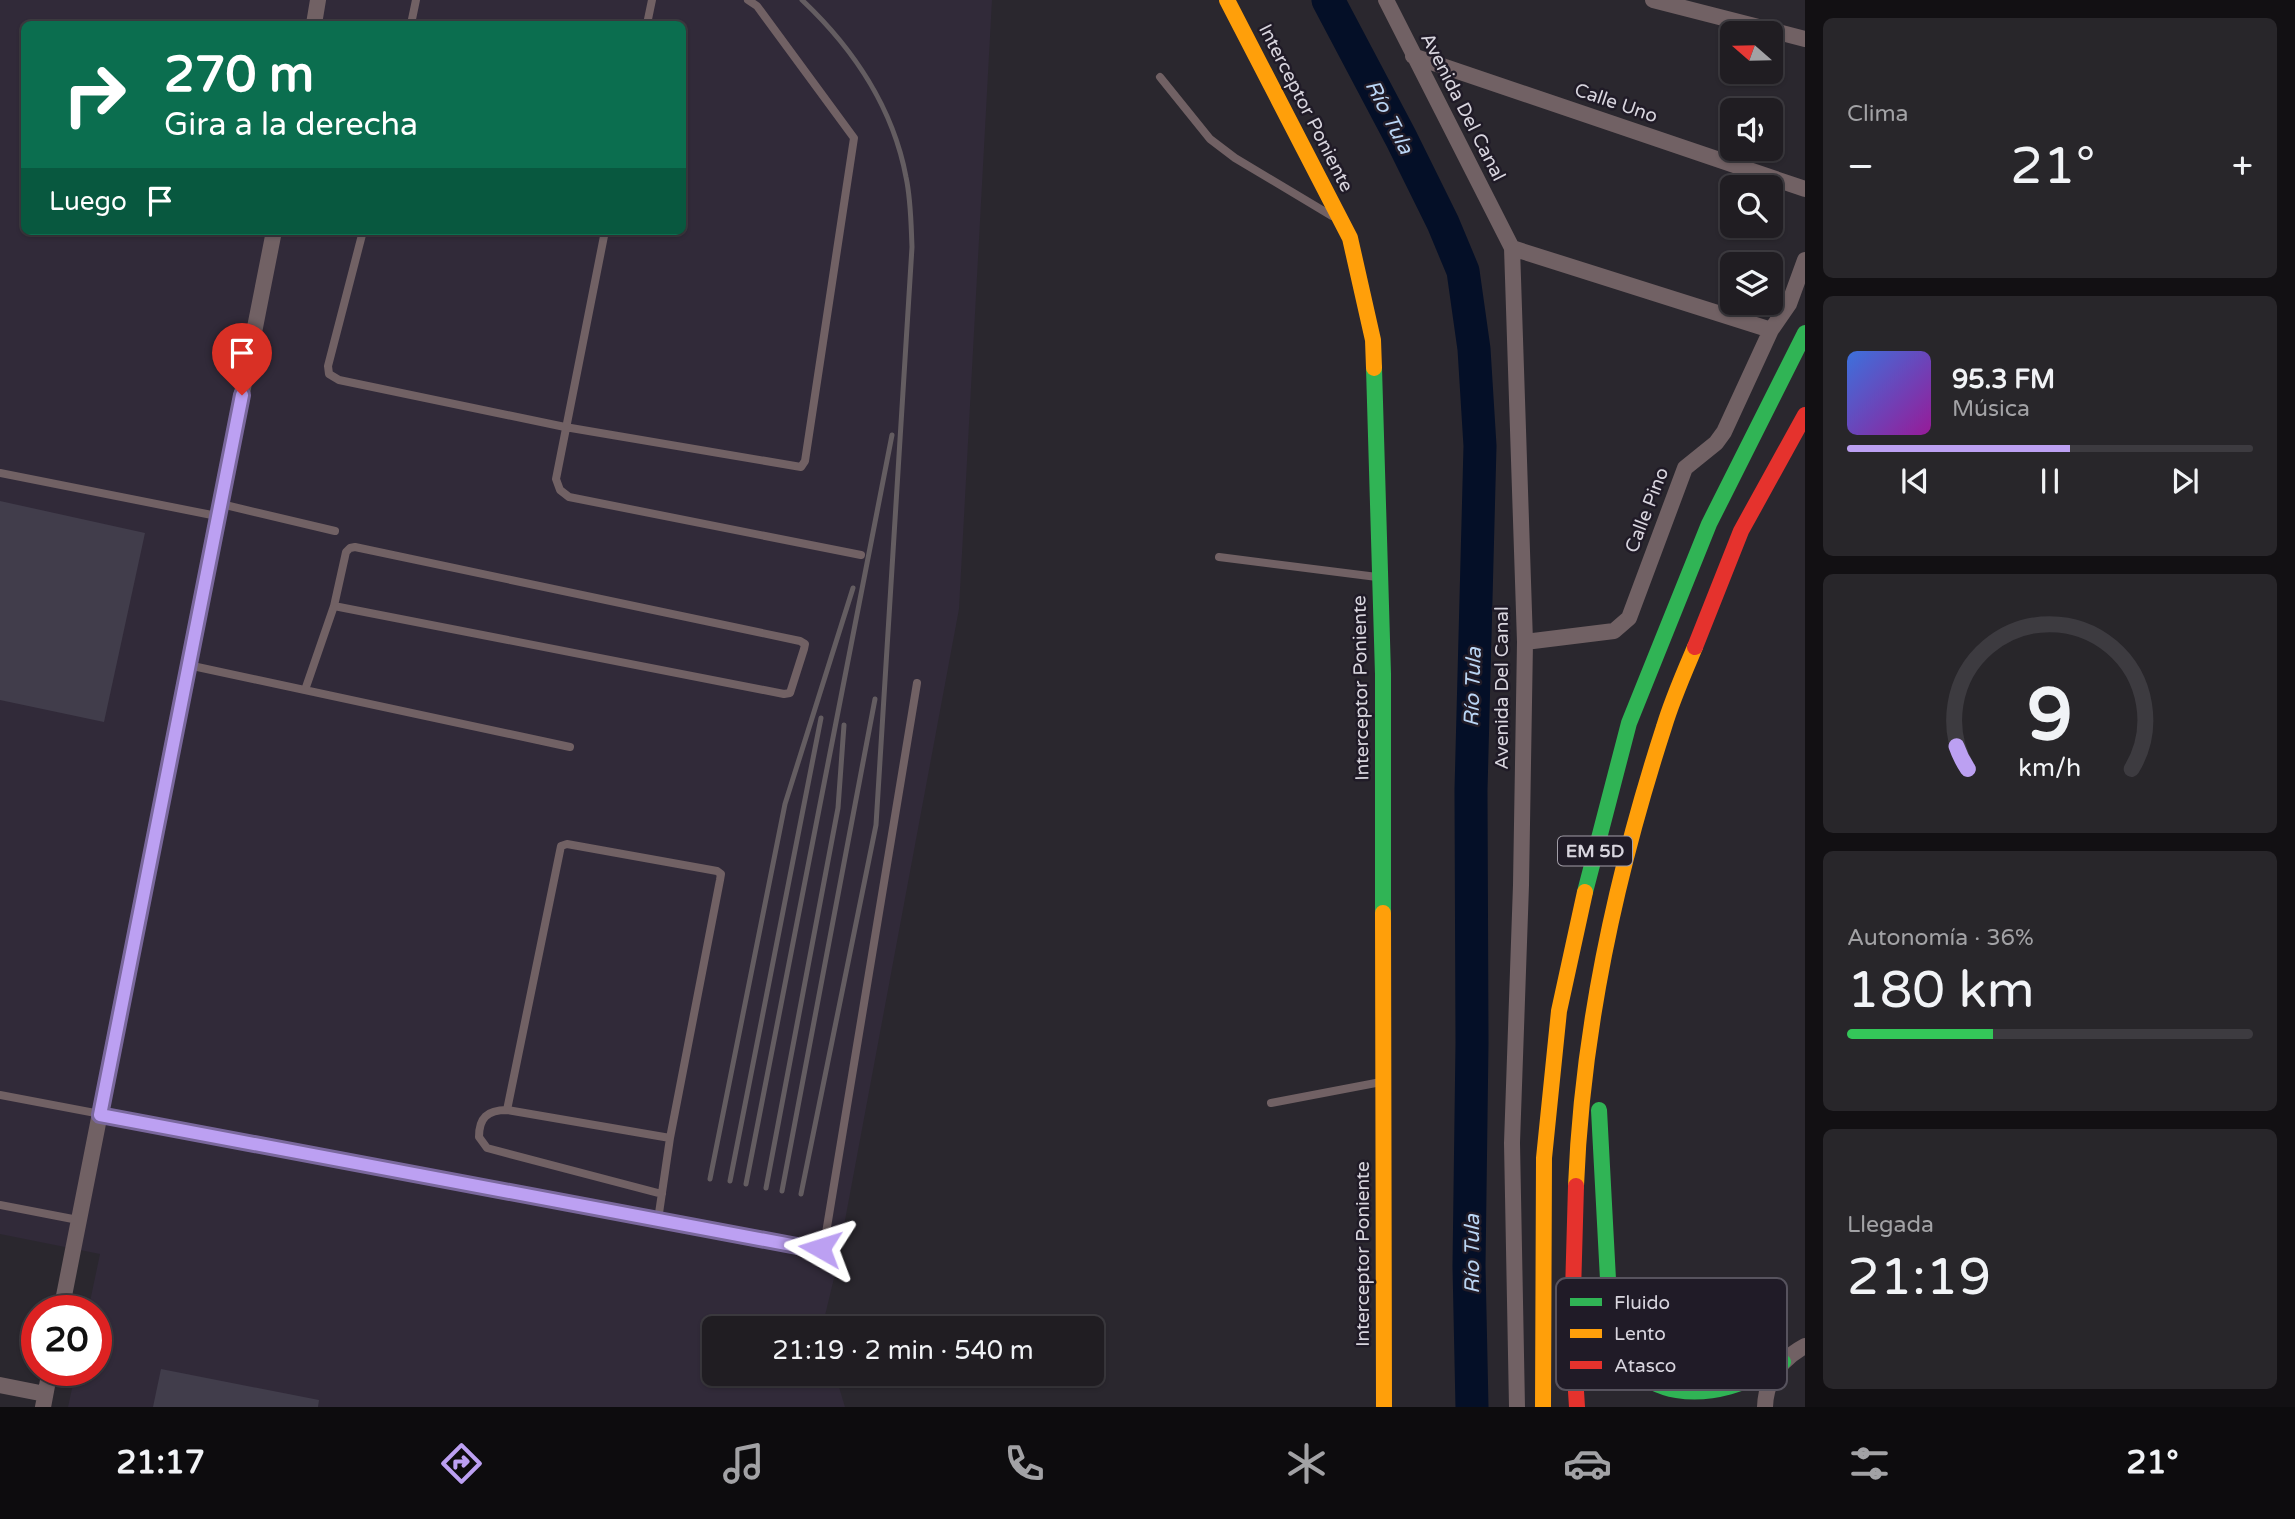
<!DOCTYPE html>
<html lang="es">
<head>
<meta charset="utf-8">
<style>
	:root { --surface:#201d22; --page:#28262a; --text:#f1f3f6; --muted:#a2a2a5; --line:#3d3b40; --accent:#bca0f2 }
	body { margin:0; font-family:"Varela Round",sans-serif; background:var(--page); color:var(--text); height:100vh; display:flex; flex-direction:column; font-size:26px; white-space:nowrap }
	* { box-sizing:border-box; margin:0 }
	p { font-size:23px; color:var(--muted) }
	.icon { flex:none; width:38px; height:38px; fill:none; stroke:currentColor; stroke-width:2; stroke-linecap:round; stroke-linejoin:round }
	.map { position:relative; flex:1; overflow:hidden }
	.details { display:flex; flex-direction:column; gap:18px; padding:18px; background:#121013; width:490px }
	.details>* { flex:none }
	.top-card { position:absolute; left:21px; top:21px; width:665px; height:214px; border-radius:10px; box-shadow:0 2px 5px #0004,0 0 0 2px var(--line); background:#0b6e4f; color:#fff; overflow:hidden }
	.needle { width:46px; rotate:290deg }
	.fabs { position:absolute; left:1720px; top:21px; display:grid; gap:14px }
	.fabs a { display:grid; place-items:center; width:63px; height:63px; border-radius:10px; background:var(--surface); box-shadow:0 2px 5px #0004,0 0 0 2px var(--line); font-size:35px }
	.speed { position:absolute; left:21px; top:1295px; display:flex; gap:14px; font-size:35px; font-weight:700; text-align:center }
	.speed>* { display:grid; place-content:center; width:91px; height:91px; border-radius:50%; background:var(--surface); box-shadow:0 2px 5px #0004,0 0 0 2px var(--line); line-height:1 }
	.speed .limit { border:10px solid #d22; background:#fff; color:#111 }
	.pin { position:absolute; display:grid; place-items:center; width:60px; height:60px; color:#fff; margin:-72px -30px; border-radius:50% 50% 50% 0; rotate:-45deg; box-shadow:0 0 7px #0007 }
	.pin .icon { rotate:45deg }
	.me { position:absolute; width:77px; margin:-38px; rotate:276deg; stroke-linejoin:round; filter:drop-shadow(0 0 5px #0008) }
	.turn { display:flex; align-items:center; gap:24px; height:147px; padding:0 28px; font-size:32px }
	.turn .icon { width:91px; height:91px; stroke-width:2.5 }
	.turn b { display:block; font-size:49px; line-height:60px }
	.then { display:flex; align-items:center; height:66px; padding:0 28px; background:#0003; gap:14px; font-size:26px }
	.big { font-size:52px; font-weight:600; line-height:1.1 }
	.details .tile { flex:1; display:flex; flex-direction:column; justify-content:center; gap:10px; min-width:0; padding:0 24px; border-radius:10px; background:var(--page) }
	.details .dial { align-items:center; gap:0 }
	.dial svg { height:182px; overflow:visible; fill:none; stroke:var(--line); stroke-width:7; stroke-linecap:round; text-anchor:middle }
	.dial text { fill:var(--text); stroke:none }
	.song { display:flex; align-items:center; gap:21px }
	.cover { width:84px; height:84px; border-radius:10px; background:linear-gradient(135deg,hsl(220 70% 55%),hsl(300 70% 35%)) }
	.played { height:7px; border-radius:4px; background:linear-gradient(90deg,var(--accent) 55%,var(--line) 55%) }
	.keys { display:flex; justify-content:space-around; direction:ltr }
	.heat { display:flex; justify-content:space-between; align-items:center; font-size:38px; direction:ltr }
	.charge { height:10px; border-radius:5px; background:linear-gradient(90deg,#34c759 36%,var(--line) 0) }
	.trip { position:absolute; left:702px; top:1316px; width:402px; height:70px; border-radius:10px; background:var(--surface); box-shadow:0 2px 5px #0004,0 0 0 2px var(--line); font-weight:600; line-height:70px; text-align:center }
	.menu { display:flex; height:112px; justify-content:space-around; align-items:center; background:#0d0c0e; color:var(--muted) }
	.menu .icon { width:49px; height:49px }
	.menu .current { color:var(--accent) }
	.menu b { font-size:32px; color:var(--text) }
	main { display:flex; flex:1; min-height:0 }
	.map>svg:first-child { display:block }
</style>
</head>
<body>
<main>
<div class="map">
<svg width="1805" height="1407" viewBox="0 0 1805 1407">
	<rect width="100%" height="100%" fill="#2a272e"/>
	<path fill="#312a39" fill-rule="evenodd" d="M 0,0 L 992,0 L 959,609 L 835,1274 L 822,1328 L 714,1328 L 714,1374 L 835,1374 L 845,1407 L 68,1407 L 76,1370 L 96,1370 L 96,1311 L 88,1311 L 100,1254 L 0,1234 ZM 24,24 L 682,24 L 682,231 L 24,231 Z"/>
	<g fill="none" stroke-linecap="round" stroke-linejoin="round">
		<path stroke="#040f27" stroke-width="33" d="M 1328,0 L 1401,138 L 1443,223 L 1463,271 L 1474,349 L 1480,446 L 1471,790 L 1472,1043 L 1469,1266 L 1472,1407"/>
	</g>
	<path fill="#413d4b" d="M 0,501 L 145,533 L 104,722 L 0,700 Z
		M 161,1369 L 319,1400 L 318,1407 L 153,1407 Z"/>
	<g fill="none" stroke-linecap="round" stroke-linejoin="round">
		<path stroke="#716164" stroke-width="8" d="M 411,24 L 416,0
			M 647,24 L 652,0
			M 1160,77 L 1210,139 L 1235,158 L 1332,216
			M 363,231 L 328,366 L 329,374 L 339,380 L 565,427 L 801,467 L 805,461 L 854,138 L 757,6 L 748,0
			M 605,231 L 556,479 L 560,490 L 569,497 L 861,555
			M 0,473 L 217,516
			M 221,504 L 335,531
			M 355,547 L 800,641 L 805,644 L 804,649 L 790,693 L 784,694 L 334,606 L 346,552 L 350,548 Z
			M 1219,557 L 1377,577
			M 188,665 L 570,747
			M 305,690 L 334,606
			M 0,1095 L 813,1249 L 820,1248 L 825,1239 L 917,683
			M 1271,1103 L 1381,1082
			M 507,1110 L 561,846 L 567,844 L 717,871 L 721,874 L 720,880 L 670,1138 L 658,1220
			M 662,1194 L 487,1148 L 479,1137 C 479,1118 487,1110 507,1110 L 670,1138
			M 0,1205 L 78,1220"/>
		<path stroke="#716164" stroke-width="16" d="M 1386,0 L 1512,248 L 1525,642 L 1521,885 L 1512,1143 L 1517,1407
			M 1653,0 L 1805,39
			M 314,24 L 318,0
			M 1413,56 L 1805,189
			M 1512,248 L 1771,330
			M 1525,642 L 1614,631 L 1629,618 L 1685,468 L 1716,443 L 1724,432 L 1771,330 L 1789,304 L 1805,260
			M 61,1311 L 274,231
			M 0,1385 L 45,1394
			M 43,1407 L 50,1370
			M 1765,1407 C 1766,1379 1781,1359 1805,1346"/>
		<path stroke="#30b455" stroke-width="16" d="M 1374,368 L 1383,674 L 1383,913
			M 1585,892 L 1629,723 L 1709,524 L 1805,333
			M 1599,1110 L 1610,1317 C 1626,1407 1715,1407 1783,1362"/>
		<path stroke="#ff9f0a" stroke-width="16" d="M 1227,0 L 1350,238 L 1373,340 L 1374,368
			M 1383,913 L 1384,1407
			M 1576,1186 C 1582,1029 1616,875 1664,727 C 1672,700 1684,673 1695,647
			M 1543,1407 L 1544,1158 L 1559,1011 L 1585,892"/>
		<path stroke="#e5322d" stroke-width="16" d="M 1695,647 L 1741,531 L 1805,415
			M 1576,1186 L 1572,1328 L 1577,1407"/>
		<path stroke="#645d61" stroke-width="5" d="M 710,1179 L 785,804 L 853,588
			M 730,1181 L 821,718
			M 746,1184 L 892,435
			M 766,1188 L 838,808 L 844,725
			M 782,1191 L 875,699
			M 801,1194 L 876,825 L 912,247 C 911,224 911,200 906,177 C 893,108 853,48 802,0"/>
	</g>
	<g fill="none" stroke-linecap="round" stroke-linejoin="round">
		<g stroke="#7a689d" stroke-width="18">
			<path id="route" d="M 242,395 L 100,1115 L 813,1249 L 820,1248"/>
		</g>
		<use href="#route" stroke="#bca0f2" stroke-width="12"/>
	</g>
	<g text-anchor="middle" dominant-baseline="central" stroke-width="5" stroke-linejoin="round" paint-order="stroke">
		<rect fill="#201b27" stroke="#a19da7" stroke-width="2" x="1558" y="836.5" width="74" height="29" rx="5"/>
		<g font-size="18" font-weight="bold" fill="#d8d5de">
			<text x="1595" y="851">EM 5D</text>
		</g>
		<g font-size="19" fill="#d8d5de" stroke="#201b27">
			<text transform="translate(1616 103) rotate(19)">Calle Uno</text>
			<text transform="translate(1463 107) rotate(63)">Avenida Del Canal</text>
			<text transform="translate(1306 108) rotate(63)">Interceptor Poniente</text>
			<text transform="translate(1647 510) rotate(-69)">Calle Pino</text>
			<text transform="translate(1361 688) rotate(-91)">Interceptor Poniente</text>
			<text transform="translate(1502 688) rotate(-90)">Avenida Del Canal</text>
			<text transform="translate(1363 1254) rotate(-90)">Interceptor Poniente</text>
		</g>
		<g font-size="21" font-style="italic" fill="#bad5f4" stroke="#201b27">
			<text transform="translate(1389 117) rotate(63)">Río Tula</text>
			<text transform="translate(1473 687) rotate(-88)">Río Tula</text>
			<text transform="translate(1472 1254) rotate(-90)">Río Tula</text>
		</g>
	</g>
	<rect x="1556" y="1278" width="231" height="112" rx="10" fill="#201b27" stroke="#57535e" stroke-width="2"/>
	<rect x="1570" y="1298" width="32" height="8" fill="#30b455"/>
	<rect x="1570" y="1329" width="32" height="9" fill="#ff9f0a"/>
	<rect x="1570" y="1361" width="32" height="8" fill="#e5322d"/>
	<g font-size="19" fill="#d8d5de">
		<text x="1614" y="1309">Fluido</text>
		<text x="1614" y="1340">Lento</text>
		<text x="1614" y="1372">Atasco</text>
	</g>
</svg>
<div class="fabs">
<a><svg class="needle" viewBox="-14 -14 28 28"><path d="M0-13l5 13h-10z" fill="#e53935"/><path d="M0 13l5-13h-10z" fill="#a2a2a5"/></svg></a>
<a><svg class="icon" aria-label="sound" viewBox="0 0 24 24"><path d="M4 9h4l5-4v14l-5-4H4zM17 9q2 3 0 6"/></svg></a>
<a><svg class="icon" aria-label="search" viewBox="0 0 24 24"><circle cx="10" cy="10" r="6"/><path d="M15 15l6 6"/></svg></a>
<a><svg class="icon" aria-label="layers" viewBox="0 0 24 24"><path d="M12 4l9 5-9 5-9-5zM3 14l9 5 9-5"/></svg></a>
</div>
<div class="speed"><div class="limit">20</div></div>
<div class="pin" style="left:242px;top:395px;background:#d93025"><svg class="icon" aria-label="arrive" viewBox="0 0 24 24"><path d="M6 21V4h12l-3 4 3 4H6"/></svg></div>
<svg class="me" style="left:820px;top:1248px" viewBox="-20 -20 40 40"><path d="M0-17L14 15 0 8-14 15z" fill="#bca0f2" stroke="#fff" stroke-width="4"/></svg>
<div class="trip">21:19 · 2 min · 540 m</div>
<div class="top-card">
<div class="turn"><svg class="icon" aria-label="right" viewBox="0 0 24 24"><path d="M7 20v-9h11M14 6l5 5-5 5"/></svg><div><b>270 m</b>Gira a la derecha</div></div>
<div class="then">Luego<svg class="icon" aria-label="arrive" viewBox="0 0 24 24"><path d="M6 21V4h12l-3 4 3 4H6"/></svg></div>
</div>
</div>
<section class="details">
<div class="tile"><p>Clima</p>
<div class="heat"><a>−</a><b class="big">21°</b><a>+</a></div>
</div>
<div class="tile">
<div class="song"><i class="cover"></i><div><b>95.3 FM</b><p>Música</p></div></div>
<div class="played"></div>
<div class="keys"><svg class="icon" aria-label="previous" viewBox="0 0 24 24"><path d="M18 5L8 12l10 7zM5 5v14"/></svg><svg class="icon" aria-label="pause" viewBox="0 0 24 24"><path d="M8 5v14M16 5v14"/></svg><svg class="icon" aria-label="next" viewBox="0 0 24 24"><path d="M6 5l10 7-10 7zM19 5v14"/></svg></div>
</div>
<div class="tile dial"><svg viewBox="0 0 100 80">
<path d="M14 69A42 42 0 1 1 86 69"/>
<path d="M14 69A42 42 0 0 1 9 59" stroke="#bca0f2"/>
<text x="50" y="56" font-size="32" font-weight="700">9</text>
<text x="50" y="72" font-size="11">km/h</text>
</svg></div>
<div class="tile"><p>Autonomía · 36%</p><b class="big">180 km</b><div class="charge"></div></div>
<div class="tile"><p>Llegada</p><b class="big">21:19</b></div>
</section>
</main>
<nav class="menu">
<b>21:17</b>
<svg class="icon current" aria-label="directions" viewBox="0 0 24 24"><path d="M12 3l9 9-9 9-9-9zM9 14v-3h6M13 9l2 2-2 2"/></svg>
<svg class="icon" aria-label="music" viewBox="0 0 24 24"><path d="M9 18V5l10-2v13"/><circle cx="6" cy="18" r="3"/><circle cx="16" cy="16" r="3"/></svg>
<svg class="icon" aria-label="phone" viewBox="0 0 24 24"><path d="M5 4h4l2 5-3 2q2 4 5 5l2-3 5 2v4C11 20 4 13 5 4z"/></svg>
<svg class="icon" aria-label="climate" viewBox="0 0 24 24"><path d="M12 3v18M4 7l16 10M4 17L20 7"/></svg>
<svg class="icon" aria-label="car" viewBox="0 0 24 24"><path d="M5 17H2v-5l4-1 3-4h7l3 4 3 1v5h-3M9 17h6M6 11h13"/><circle cx="7" cy="17" r="2"/><circle cx="17" cy="17" r="2"/></svg>
<svg class="icon" aria-label="filters" viewBox="0 0 24 24"><path d="M4 7h16M4 17h16"/><circle cx="9" cy="7" r="2"/><circle cx="15" cy="17" r="2"/></svg>
<b>21°</b>
</nav>
</body>
</html>
